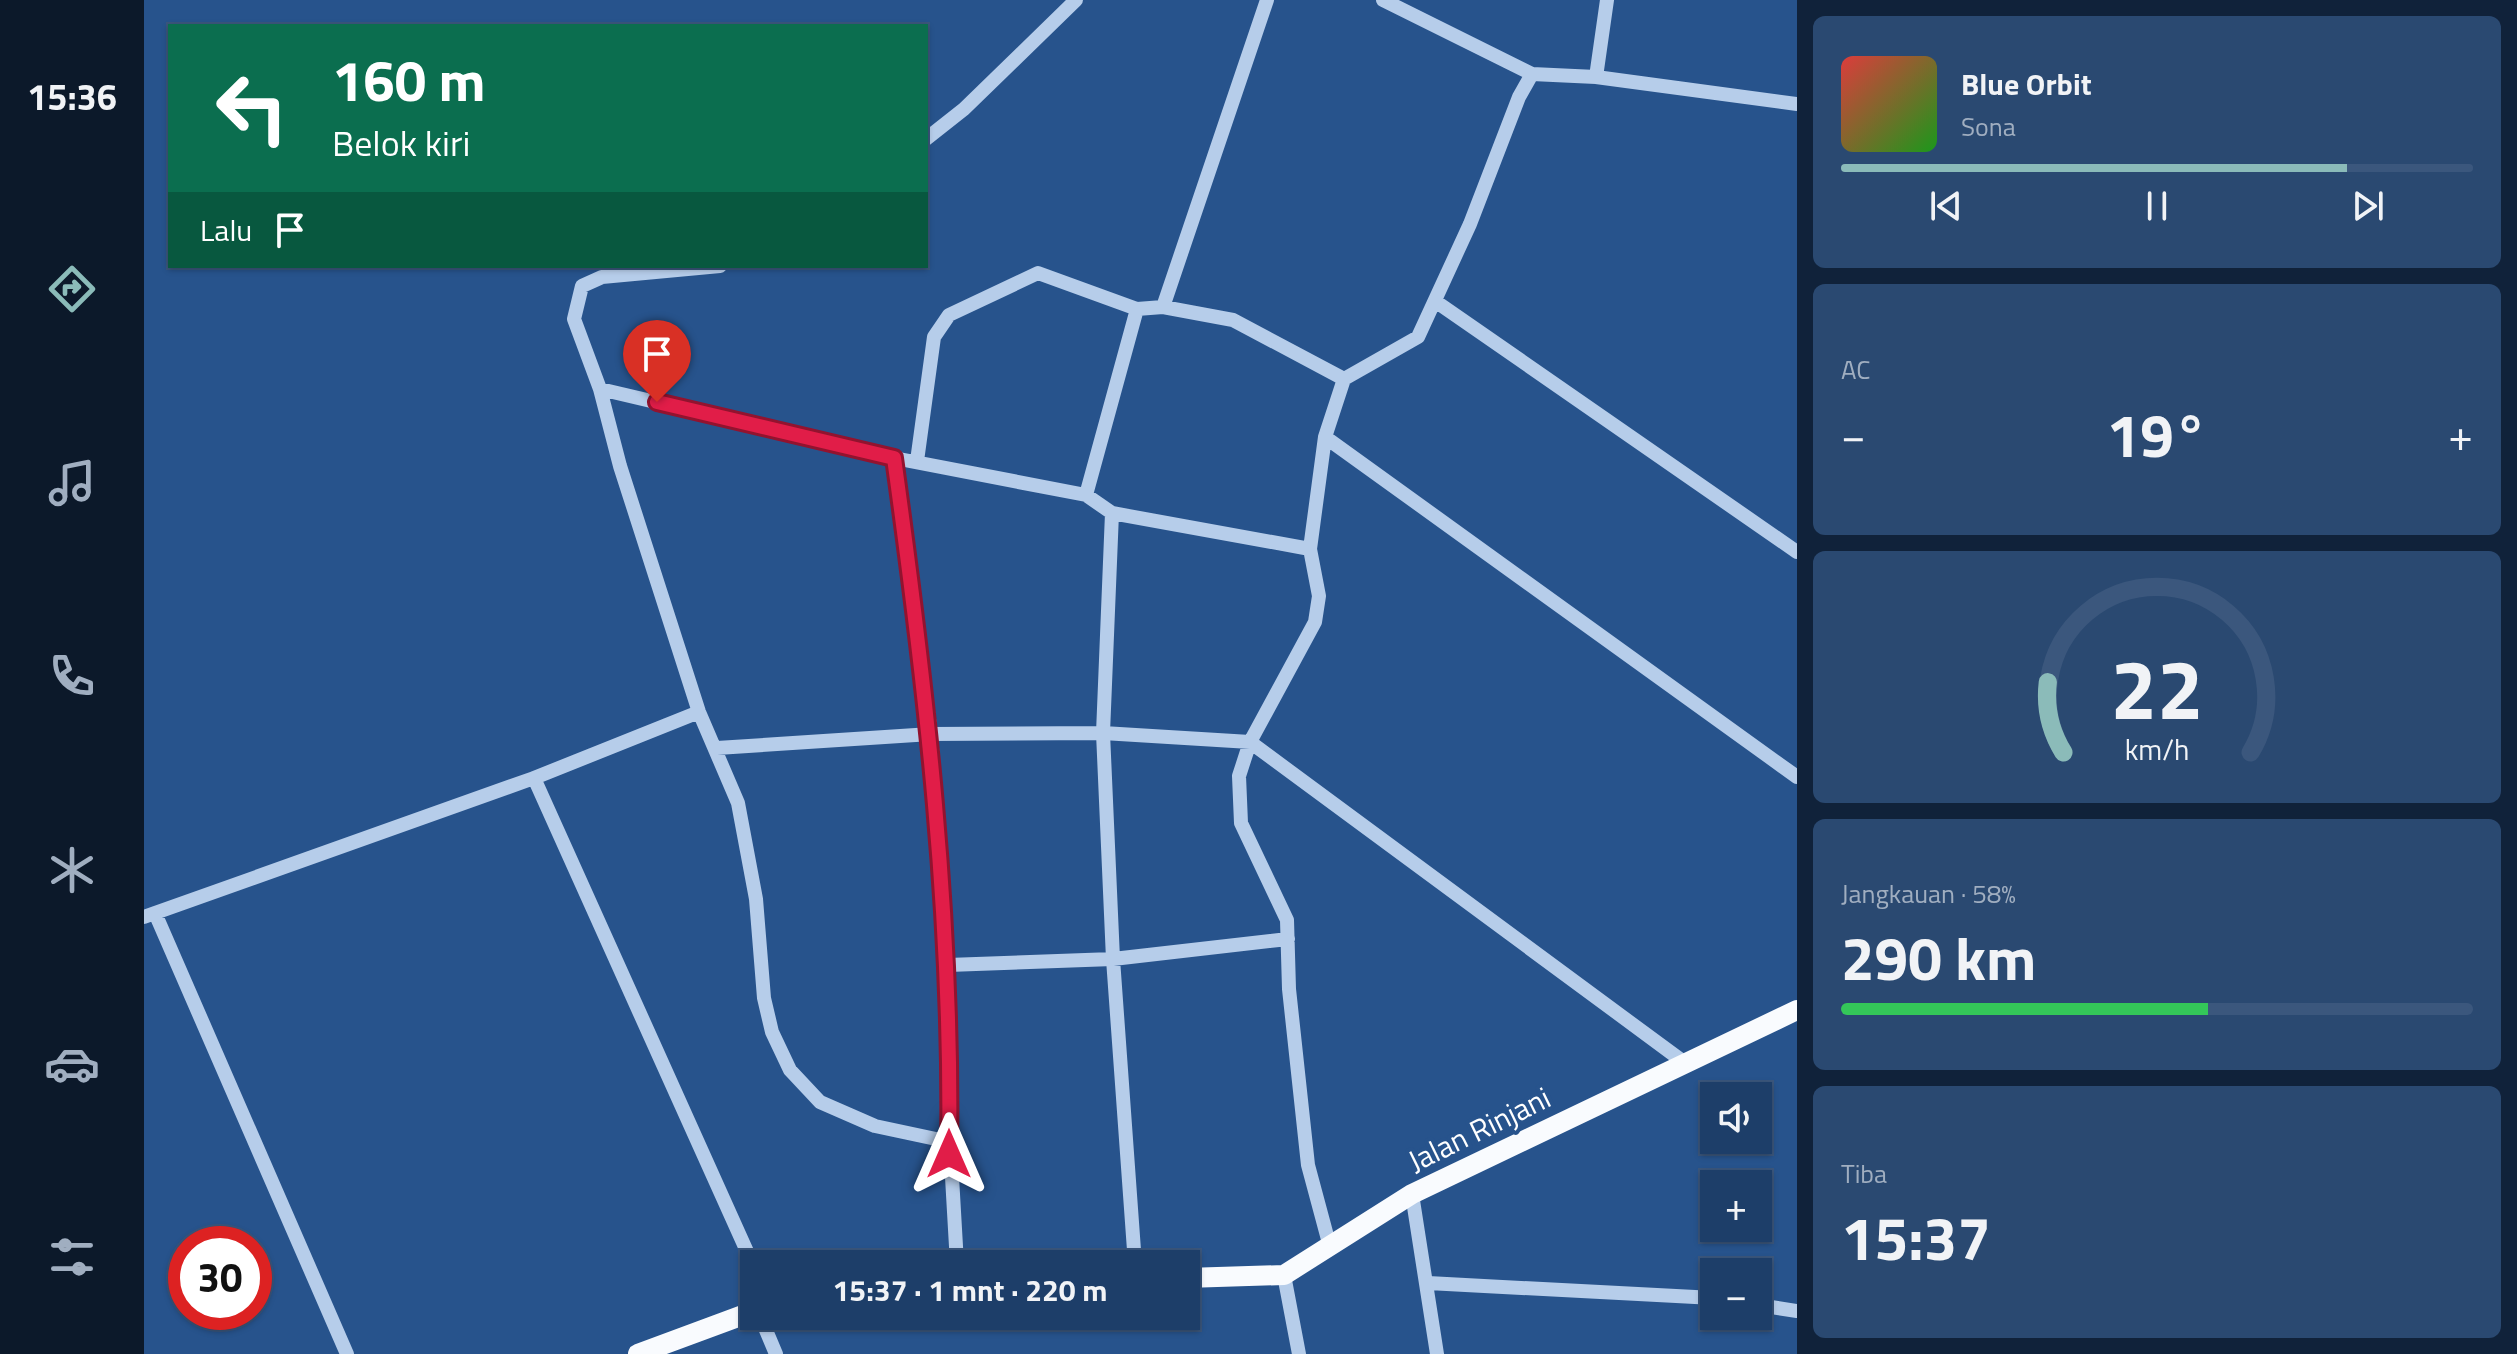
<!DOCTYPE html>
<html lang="id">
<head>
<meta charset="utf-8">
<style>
	:root { --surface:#1d3e69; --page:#2a4971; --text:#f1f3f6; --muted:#a0aec0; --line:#3b577d; --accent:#8bbbb9 }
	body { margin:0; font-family:"Titillium Web",sans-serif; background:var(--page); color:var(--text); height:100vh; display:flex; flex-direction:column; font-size:30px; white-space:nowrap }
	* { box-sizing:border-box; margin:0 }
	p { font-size:26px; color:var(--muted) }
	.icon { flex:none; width:44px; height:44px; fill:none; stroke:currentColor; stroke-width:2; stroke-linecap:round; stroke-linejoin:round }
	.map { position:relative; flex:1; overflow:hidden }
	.drawer { display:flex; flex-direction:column; gap:16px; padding:16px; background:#10223a; width:720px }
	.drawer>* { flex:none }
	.banner { position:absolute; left:24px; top:24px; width:760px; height:244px; border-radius:0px; box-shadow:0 2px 6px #0004,0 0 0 2px var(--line); background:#0b6e4f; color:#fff; overflow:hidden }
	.tools { position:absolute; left:1556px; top:1082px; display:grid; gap:16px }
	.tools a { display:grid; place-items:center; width:72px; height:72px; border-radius:0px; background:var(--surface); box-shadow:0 2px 6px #0004,0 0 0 2px var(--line); font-size:40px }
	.speed { position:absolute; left:24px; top:1226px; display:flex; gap:16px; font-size:40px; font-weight:700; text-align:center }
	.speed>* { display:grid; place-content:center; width:104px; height:104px; border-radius:50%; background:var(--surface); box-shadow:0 2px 6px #0004,0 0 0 2px var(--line); line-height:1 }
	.speed .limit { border:12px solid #d22; background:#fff; color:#111 }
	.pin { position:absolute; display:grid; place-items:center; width:68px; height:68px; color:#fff; margin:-82px -34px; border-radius:50% 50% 50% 0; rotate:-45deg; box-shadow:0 0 8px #0007 }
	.pin .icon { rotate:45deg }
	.me { position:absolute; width:88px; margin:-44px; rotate:0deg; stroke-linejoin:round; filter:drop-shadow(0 0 6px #0008) }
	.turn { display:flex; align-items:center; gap:28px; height:168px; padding:0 32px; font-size:36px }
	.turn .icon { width:104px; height:104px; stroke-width:2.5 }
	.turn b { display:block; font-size:56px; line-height:68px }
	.then { display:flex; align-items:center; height:76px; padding:0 32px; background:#0003; gap:16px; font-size:30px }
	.big { font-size:60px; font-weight:700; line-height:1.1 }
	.drawer .card { flex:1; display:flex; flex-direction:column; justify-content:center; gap:12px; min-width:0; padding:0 28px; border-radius:12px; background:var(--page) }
	.drawer .dial { align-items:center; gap:0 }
	.dial svg { height:208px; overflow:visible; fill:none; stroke:var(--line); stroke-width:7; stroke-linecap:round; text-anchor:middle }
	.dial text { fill:var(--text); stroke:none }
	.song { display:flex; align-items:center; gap:24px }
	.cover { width:96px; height:96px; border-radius:12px; background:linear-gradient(135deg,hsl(0 70% 55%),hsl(120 70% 35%)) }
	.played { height:8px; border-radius:4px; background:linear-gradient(90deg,var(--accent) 80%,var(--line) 80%) }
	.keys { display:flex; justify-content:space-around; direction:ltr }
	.heat { display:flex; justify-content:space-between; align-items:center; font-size:44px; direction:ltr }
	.charge { height:12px; border-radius:6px; background:linear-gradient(90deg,#34c759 58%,var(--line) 0) }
	.trip { position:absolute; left:596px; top:1250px; width:460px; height:80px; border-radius:0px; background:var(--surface); box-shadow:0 2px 6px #0004,0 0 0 2px var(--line); font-weight:700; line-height:80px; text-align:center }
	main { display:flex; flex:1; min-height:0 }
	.menu { display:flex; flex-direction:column; width:144px; justify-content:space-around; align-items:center; background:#0c192a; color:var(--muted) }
	.menu .icon { width:56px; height:56px }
	.menu .active { color:var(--accent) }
	.menu b { font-size:36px; color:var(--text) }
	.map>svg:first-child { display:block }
</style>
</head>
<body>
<main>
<nav class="menu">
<b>15:36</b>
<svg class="icon active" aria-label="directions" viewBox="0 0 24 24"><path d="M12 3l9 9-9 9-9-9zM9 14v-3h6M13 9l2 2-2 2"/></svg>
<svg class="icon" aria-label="music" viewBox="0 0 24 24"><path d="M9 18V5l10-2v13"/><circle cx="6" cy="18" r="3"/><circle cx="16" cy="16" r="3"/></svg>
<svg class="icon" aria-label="phone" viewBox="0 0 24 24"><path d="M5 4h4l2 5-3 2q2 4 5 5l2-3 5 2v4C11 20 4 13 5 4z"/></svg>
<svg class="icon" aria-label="climate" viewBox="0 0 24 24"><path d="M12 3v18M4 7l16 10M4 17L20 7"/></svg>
<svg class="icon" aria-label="car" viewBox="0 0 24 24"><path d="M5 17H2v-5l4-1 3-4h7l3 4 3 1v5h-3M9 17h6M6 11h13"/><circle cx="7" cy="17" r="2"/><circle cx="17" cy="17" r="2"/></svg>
<svg class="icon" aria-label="filters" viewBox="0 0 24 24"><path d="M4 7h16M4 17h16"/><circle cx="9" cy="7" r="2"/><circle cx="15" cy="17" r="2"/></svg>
</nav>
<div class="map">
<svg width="1653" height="1354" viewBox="0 0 1653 1354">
	<rect width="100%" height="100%" fill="#27538c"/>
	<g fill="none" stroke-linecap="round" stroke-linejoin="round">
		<path stroke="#b6cdea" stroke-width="14" d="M 1239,0 L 1388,74
			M 1452,77 L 1463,0
			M 782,139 L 820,109 L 932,0
			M 576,266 L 458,277 L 438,286 L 430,319 L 456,389 L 476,466 L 555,712 L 594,803 L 612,899 L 620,998 L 628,1032 L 646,1070 L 676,1102 L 731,1126 L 806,1142 L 813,1264
			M 1291,301 L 1653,552
			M 1019,307 L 1123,0
			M 456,389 L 750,458 L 942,495 L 968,513 L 1166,549
			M 1181,437 L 1653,777
			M 750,458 L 787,734 L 804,965 L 806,1142
			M 773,461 L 790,337 L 805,315 L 894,273 L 993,309 L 1019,307 L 1089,320 L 1200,379
			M 942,495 L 993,309
			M 968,513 L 959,733 L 969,959 L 991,1264
			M 573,748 L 787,734 L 959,733 L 1106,742 L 1541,1063
			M 390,778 L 610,1267
			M 11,913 L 203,1354
			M 0,917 L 390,778 L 555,712
			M 804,965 L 969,959 L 1144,939
			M 1268,1194 L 1293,1354
			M 1186,1247 L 1164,1165 L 1145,989 L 1143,920 L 1097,823 L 1095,776 L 1106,742 L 1171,622 L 1175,596 L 1166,549 L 1181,437 L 1200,379 L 1274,337 L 1326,224 L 1375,97 L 1388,74 L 1452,77 L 1653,104
			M 1140,1275 L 1155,1354
			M 1284,1283 L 1570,1298
			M 1614,1305 L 1653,1311
			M 616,1316 L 632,1354"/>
		<path stroke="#f9fbfe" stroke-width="20" d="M 1042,1278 L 1140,1275 L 1268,1194 L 1653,1010
			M 494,1354 L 610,1311"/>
	</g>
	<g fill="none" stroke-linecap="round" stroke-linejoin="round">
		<g stroke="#92132f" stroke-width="20">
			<path id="route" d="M 513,402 L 750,458 C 782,689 809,920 805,1154"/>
		</g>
		<use href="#route" stroke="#e11d48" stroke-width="14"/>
	</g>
	<g text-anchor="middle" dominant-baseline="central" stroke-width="8" stroke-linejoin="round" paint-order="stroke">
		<g font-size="30" fill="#fff" stroke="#27538c">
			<text transform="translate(1335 1129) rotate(-26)">Jalan Rinjani</text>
		</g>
	</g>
</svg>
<div class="tools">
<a><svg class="icon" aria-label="sound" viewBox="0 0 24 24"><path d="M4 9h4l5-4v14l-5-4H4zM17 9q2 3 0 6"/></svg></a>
<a>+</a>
<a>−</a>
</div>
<div class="speed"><div class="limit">30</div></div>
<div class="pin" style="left:513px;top:402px;background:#d93025"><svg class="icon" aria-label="arrive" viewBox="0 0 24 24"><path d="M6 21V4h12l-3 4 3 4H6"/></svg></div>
<svg class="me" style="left:805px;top:1154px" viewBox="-20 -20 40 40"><path d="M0-17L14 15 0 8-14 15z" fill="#e11d48" stroke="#fff" stroke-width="4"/></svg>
<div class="trip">15:37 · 1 mnt · 220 m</div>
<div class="banner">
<div class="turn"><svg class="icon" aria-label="left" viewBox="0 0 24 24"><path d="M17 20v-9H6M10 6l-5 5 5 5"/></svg><div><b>160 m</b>Belok kiri</div></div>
<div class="then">Lalu<svg class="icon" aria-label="arrive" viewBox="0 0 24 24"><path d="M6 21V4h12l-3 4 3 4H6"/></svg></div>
</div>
</div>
<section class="drawer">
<div class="card">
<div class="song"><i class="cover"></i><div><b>Blue Orbit</b><p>Sona</p></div></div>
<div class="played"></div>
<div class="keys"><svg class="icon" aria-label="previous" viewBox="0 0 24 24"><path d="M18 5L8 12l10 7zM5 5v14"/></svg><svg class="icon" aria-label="pause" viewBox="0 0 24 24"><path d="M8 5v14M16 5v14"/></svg><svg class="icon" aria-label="next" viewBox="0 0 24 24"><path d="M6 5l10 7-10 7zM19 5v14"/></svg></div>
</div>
<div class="card"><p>AC</p>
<div class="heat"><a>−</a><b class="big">19°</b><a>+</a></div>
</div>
<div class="card dial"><svg viewBox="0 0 100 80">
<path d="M14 69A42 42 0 1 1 86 69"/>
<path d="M14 69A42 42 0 0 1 8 42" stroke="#8bbbb9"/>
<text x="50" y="56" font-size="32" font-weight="700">22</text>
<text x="50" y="72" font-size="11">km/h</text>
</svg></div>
<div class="card"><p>Jangkauan · 58%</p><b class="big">290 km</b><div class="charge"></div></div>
<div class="card"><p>Tiba</p><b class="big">15:37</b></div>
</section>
</main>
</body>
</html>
